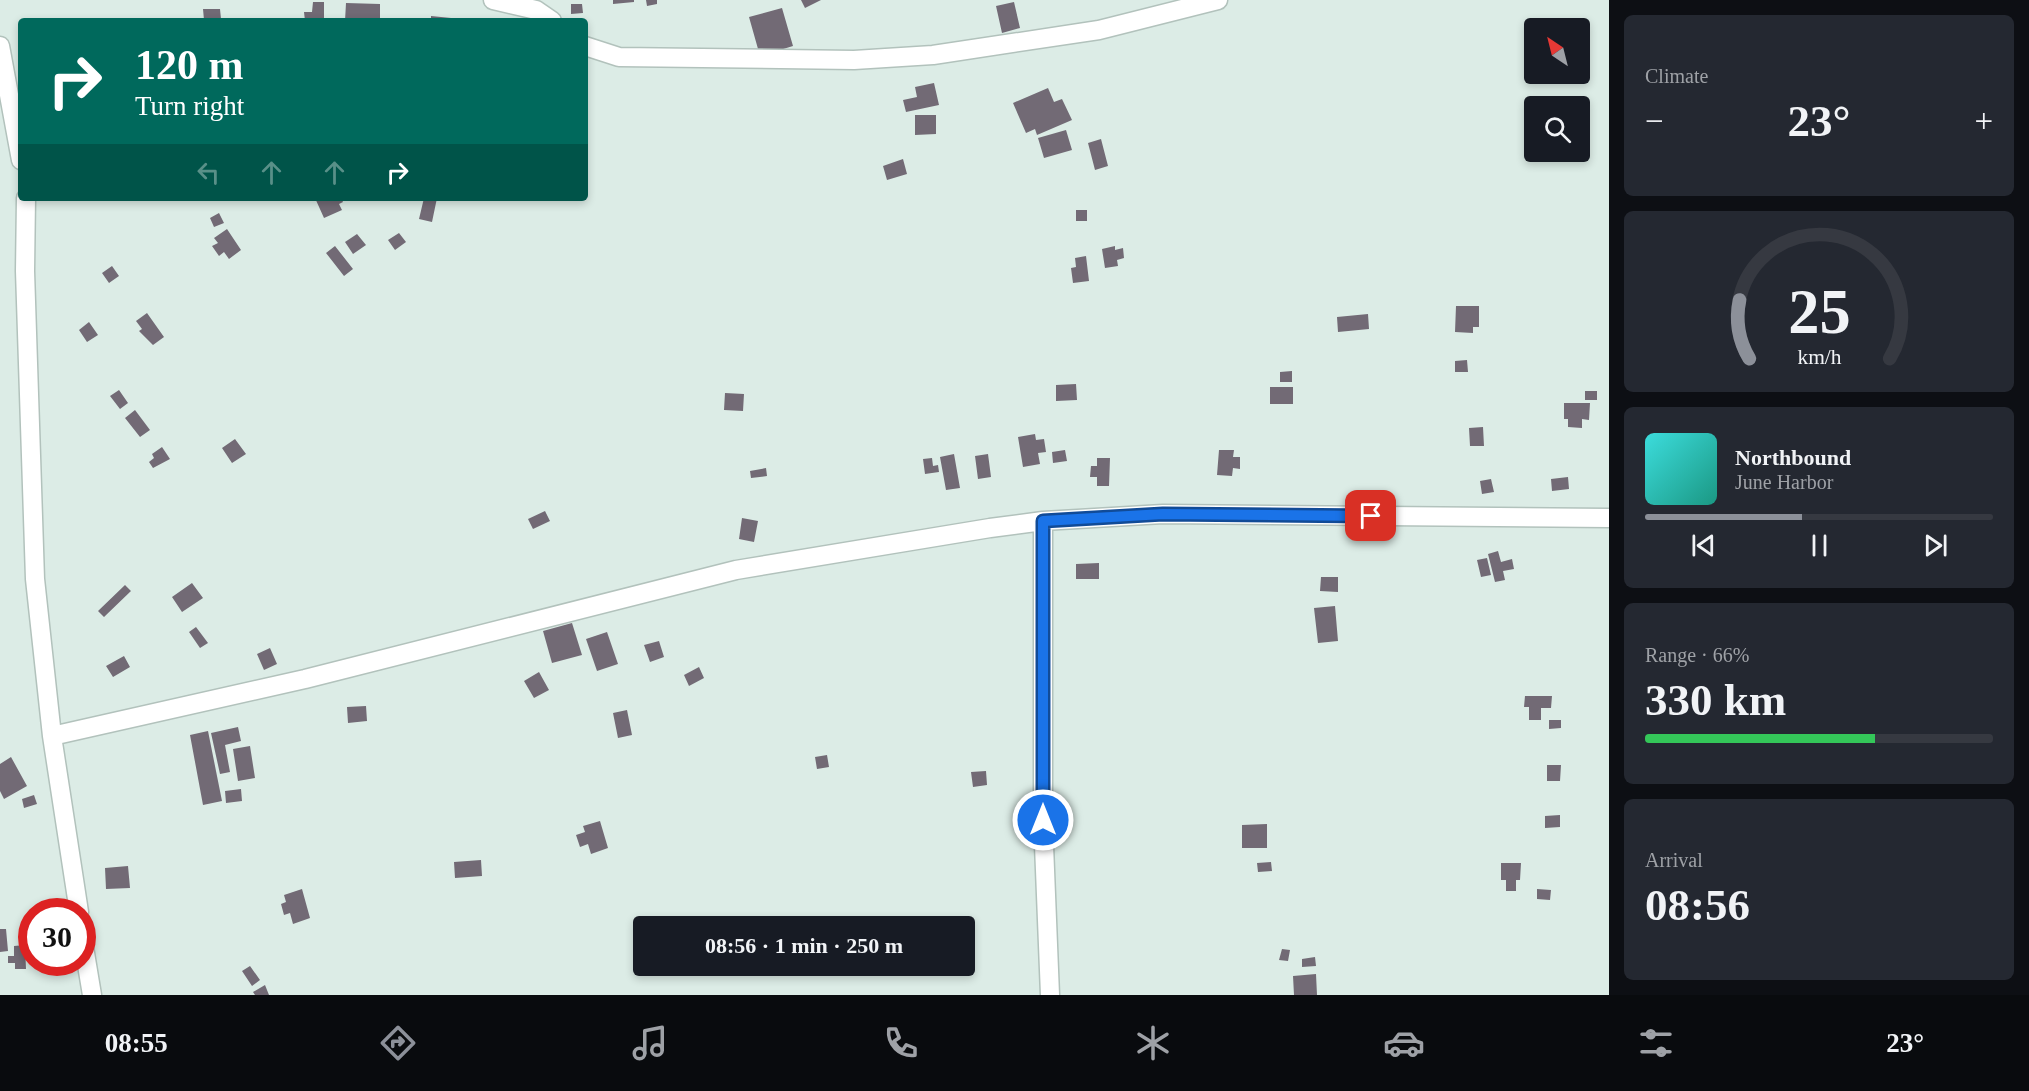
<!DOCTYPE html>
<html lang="en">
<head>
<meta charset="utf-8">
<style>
	:root { --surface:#171b24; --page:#242831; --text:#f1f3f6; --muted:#9ea1a6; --line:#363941; --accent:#8c9099 }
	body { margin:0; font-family:"Times New Roman",serif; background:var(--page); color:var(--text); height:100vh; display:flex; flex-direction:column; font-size:22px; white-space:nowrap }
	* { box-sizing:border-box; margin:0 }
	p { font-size:20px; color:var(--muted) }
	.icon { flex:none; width:33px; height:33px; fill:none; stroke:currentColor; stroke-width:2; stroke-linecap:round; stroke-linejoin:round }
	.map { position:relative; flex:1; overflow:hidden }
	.side { display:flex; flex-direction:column; gap:15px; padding:15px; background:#0d0f14; width:420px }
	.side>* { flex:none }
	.hud { position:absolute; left:18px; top:18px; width:570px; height:183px; border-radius:6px; box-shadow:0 3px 9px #0003; background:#00695c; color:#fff; overflow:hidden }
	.needle { width:39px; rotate:325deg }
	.fabs { position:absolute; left:1524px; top:18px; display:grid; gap:12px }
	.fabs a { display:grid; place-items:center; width:66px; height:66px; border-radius:6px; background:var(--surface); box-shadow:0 3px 9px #0003; font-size:30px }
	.speed { position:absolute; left:18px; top:898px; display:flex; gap:12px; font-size:30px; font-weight:700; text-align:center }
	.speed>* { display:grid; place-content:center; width:78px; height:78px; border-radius:50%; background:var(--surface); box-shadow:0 3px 9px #0003; line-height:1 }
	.speed .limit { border:9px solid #d22; background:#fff; color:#111 }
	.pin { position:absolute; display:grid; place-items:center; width:51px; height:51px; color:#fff; margin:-26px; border-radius:12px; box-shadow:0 3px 9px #0006 }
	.me { position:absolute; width:66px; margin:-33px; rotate:0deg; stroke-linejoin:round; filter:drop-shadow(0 0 4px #0008) }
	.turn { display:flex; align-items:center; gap:21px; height:126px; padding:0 18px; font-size:27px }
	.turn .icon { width:78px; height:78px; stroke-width:2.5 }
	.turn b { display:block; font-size:42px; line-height:51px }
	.lanes { display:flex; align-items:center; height:57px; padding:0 18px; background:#0003; justify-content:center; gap:30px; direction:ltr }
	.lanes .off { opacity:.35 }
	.big { font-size:45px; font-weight:700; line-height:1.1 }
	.side .widget { flex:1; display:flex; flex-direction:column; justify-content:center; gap:9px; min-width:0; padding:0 21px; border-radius:9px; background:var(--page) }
	.side .dial { align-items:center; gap:0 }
	.dial svg { height:156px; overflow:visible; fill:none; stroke:var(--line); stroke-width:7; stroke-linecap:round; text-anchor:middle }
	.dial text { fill:var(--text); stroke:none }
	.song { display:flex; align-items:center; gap:18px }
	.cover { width:72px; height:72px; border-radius:9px; background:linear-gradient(135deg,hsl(180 70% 55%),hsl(170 70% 35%)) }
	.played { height:6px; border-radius:3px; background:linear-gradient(90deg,var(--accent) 45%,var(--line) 45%) }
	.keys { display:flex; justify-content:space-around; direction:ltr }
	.heat { display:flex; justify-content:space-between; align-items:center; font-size:33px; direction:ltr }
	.charge { height:9px; border-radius:4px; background:linear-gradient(90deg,#34c759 66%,var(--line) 0) }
	.trip { position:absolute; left:633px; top:916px; width:342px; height:60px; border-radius:6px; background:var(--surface); box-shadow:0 3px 9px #0003; font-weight:700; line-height:60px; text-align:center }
	.dock { display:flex; height:96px; justify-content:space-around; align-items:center; background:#090b0e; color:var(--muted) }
	.dock .icon { width:42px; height:42px }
	.dock .current { color:var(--accent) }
	.dock b { font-size:27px; color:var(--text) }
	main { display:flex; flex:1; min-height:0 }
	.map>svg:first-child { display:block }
</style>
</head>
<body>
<main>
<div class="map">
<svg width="1609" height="995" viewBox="0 0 1609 995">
	<rect width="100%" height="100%" fill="#dcece6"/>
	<path fill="#726a75" d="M 613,0 L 634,0 L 634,2 L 613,4 Z
		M 646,0 L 657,0 L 657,4 L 647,6 Z
		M 801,0 L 821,0 L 805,8 Z
		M 313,2 L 324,2 L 324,21 L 305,21 L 304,12 L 312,12 Z
		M 1014,2 L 1020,28 L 1002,33 L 996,6 Z
		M 346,3 L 380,4 L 380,21 L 345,21 Z
		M 571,4 L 582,4 L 583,13 L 571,14 Z
		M 782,8 L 793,46 L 760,56 L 749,17 Z
		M 203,9 L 220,9 L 221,19 L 204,20 Z
		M 431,16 L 451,18 L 450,21 L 431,21 Z
		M 934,83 L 939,105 L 906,112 L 903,100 L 917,97 L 915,87 Z
		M 1048,88 L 1054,102 L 1062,99 L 1072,120 L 1037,135 L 1035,129 L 1026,133 L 1013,103 Z
		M 915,115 L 936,115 L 936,134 L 915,135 Z
		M 1066,130 L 1072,150 L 1044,158 L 1038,138 Z
		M 1101,139 L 1108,166 L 1095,170 L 1088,143 Z
		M 903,159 L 907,174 L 887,180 L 883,166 Z
		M 315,198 L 341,198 L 343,202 L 339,204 L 342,210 L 324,218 Z
		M 424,198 L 437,198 L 432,222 L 419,219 Z
		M 1076,210 L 1087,210 L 1087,221 L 1076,221 Z
		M 219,213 L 224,223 L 214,227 L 210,218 Z
		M 227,229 L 241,250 L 229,259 L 224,252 L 219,256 L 212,246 L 218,243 L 214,238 Z
		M 399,233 L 406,242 L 395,250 L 388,240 Z
		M 357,234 L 366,245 L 353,254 L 345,242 Z
		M 335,246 L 353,269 L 344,276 L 326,253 Z
		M 1115,246 L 1115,250 L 1123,248 L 1124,258 L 1117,260 L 1118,266 L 1105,268 L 1102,249 Z
		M 1086,256 L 1089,281 L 1073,283 L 1071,268 L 1076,267 L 1075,258 Z
		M 112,266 L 119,276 L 109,283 L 102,273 Z
		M 1456,306 L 1479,306 L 1479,327 L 1473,327 L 1473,333 L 1455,332 Z
		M 147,313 L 164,337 L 153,345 L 139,331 L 142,329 L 136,321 Z
		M 1368,314 L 1369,329 L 1338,332 L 1337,317 Z
		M 89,322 L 98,335 L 87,342 L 79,330 Z
		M 1467,360 L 1468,372 L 1455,372 L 1455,361 Z
		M 1292,371 L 1292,382 L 1280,382 L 1280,372 Z
		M 1076,384 L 1077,400 L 1056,401 L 1056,385 Z
		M 1270,387 L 1293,387 L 1293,404 L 1270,404 Z
		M 119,390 L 128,403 L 120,409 L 110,396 Z
		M 1585,391 L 1597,391 L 1597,400 L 1585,400 Z
		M 725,393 L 744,394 L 743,411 L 724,410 Z
		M 1564,403 L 1590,403 L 1589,420 L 1582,419 L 1582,428 L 1568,427 L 1568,419 L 1564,419 Z
		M 135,410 L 150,430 L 140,437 L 125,418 Z
		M 1483,427 L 1484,446 L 1470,446 L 1469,428 Z
		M 1035,434 L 1036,440 L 1044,439 L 1046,452 L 1038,453 L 1040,464 L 1023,467 L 1018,437 Z
		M 235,439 L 246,454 L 232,463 L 222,448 Z
		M 162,447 L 170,459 L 153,468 L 149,462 L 154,458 L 152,454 Z
		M 1065,450 L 1067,461 L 1053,463 L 1052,452 Z
		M 1219,450 L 1234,450 L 1233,457 L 1240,457 L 1240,469 L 1233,468 L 1232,476 L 1217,475 Z
		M 954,454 L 960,488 L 946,490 L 940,457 Z
		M 988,454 L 991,477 L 978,479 L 975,456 Z
		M 932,458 L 933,466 L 938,465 L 939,472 L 925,474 L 923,459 Z
		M 1097,458 L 1110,458 L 1109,486 L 1097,486 L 1097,477 L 1090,477 L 1091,466 L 1097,466 Z
		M 766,468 L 767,476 L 751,478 L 750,471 Z
		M 1568,477 L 1569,489 L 1552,491 L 1551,479 Z
		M 1491,479 L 1494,492 L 1482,494 L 1480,481 Z
		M 545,511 L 550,521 L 533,529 L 528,519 Z
		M 742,518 L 758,521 L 754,542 L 739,539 Z
		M 1498,551 L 1501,562 L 1512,559 L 1514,569 L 1503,571 L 1505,580 L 1495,582 L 1488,554 Z
		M 1487,558 L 1491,575 L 1481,577 L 1477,560 Z
		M 1099,563 L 1099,579 L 1076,579 L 1076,564 Z
		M 1321,577 L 1338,577 L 1338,592 L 1320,591 Z
		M 192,583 L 203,598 L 182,612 L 172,597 Z
		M 125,585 L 131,591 L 104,617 L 98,611 Z
		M 1335,606 L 1338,641 L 1318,643 L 1314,608 Z
		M 572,623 L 582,655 L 552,663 L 543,631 Z
		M 196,627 L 208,643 L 200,648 L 189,632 Z
		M 607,632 L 618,664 L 597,671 L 586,639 Z
		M 659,641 L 664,657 L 650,662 L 644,645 Z
		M 270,648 L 277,664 L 264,670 L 257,654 Z
		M 124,656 L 130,667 L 113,677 L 106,666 Z
		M 699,667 L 704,678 L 689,686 L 684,675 Z
		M 539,672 L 549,690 L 534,698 L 524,681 Z
		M 1525,696 L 1552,696 L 1551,708 L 1541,708 L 1541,720 L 1529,720 L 1529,707 L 1524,707 Z
		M 366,706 L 367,721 L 348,723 L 347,707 Z
		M 627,710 L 632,735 L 618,738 L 613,713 Z
		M 1549,720 L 1561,720 L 1561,728 L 1549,729 Z
		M 238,727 L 241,741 L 225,745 L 230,772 L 220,774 L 211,733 Z
		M 208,731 L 222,801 L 203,805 L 190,735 Z
		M 250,746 L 255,778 L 238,781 L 233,749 Z
		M 827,755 L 829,767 L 817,769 L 815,757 Z
		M 11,757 L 27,786 L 4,799 L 0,791 L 0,764 Z
		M 1547,765 L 1561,765 L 1560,781 L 1547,781 Z
		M 986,771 L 987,785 L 973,787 L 971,772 Z
		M 241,789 L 242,801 L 226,803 L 225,791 Z
		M 34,795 L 37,804 L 24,808 L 22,799 Z
		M 1560,815 L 1560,827 L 1545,828 L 1545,816 Z
		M 600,821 L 608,848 L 591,854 L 588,844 L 580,847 L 576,835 L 585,832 L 583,826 Z
		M 1267,824 L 1267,848 L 1242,848 L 1242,825 Z
		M 481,860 L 482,876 L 455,878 L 454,862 Z
		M 1271,862 L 1272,871 L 1258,872 L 1257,863 Z
		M 1501,863 L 1521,863 L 1520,880 L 1516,880 L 1516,891 L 1506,891 L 1506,880 L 1501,880 Z
		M 128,866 L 130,888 L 106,889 L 105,868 Z
		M 302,889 L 310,918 L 293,924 L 290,913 L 284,915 L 281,904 L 286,902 L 284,895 Z
		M 1537,889 L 1551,890 L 1550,900 L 1537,899 Z
		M 0,929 L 6,929 L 8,951 L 0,952 Z
		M 25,945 L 26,969 L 15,969 L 15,963 L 8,963 L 8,956 L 14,956 L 14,946 Z
		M 1282,949 L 1290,950 L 1288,961 L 1279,960 Z
		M 1315,957 L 1316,966 L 1302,967 L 1302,959 Z
		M 250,966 L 260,980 L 252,986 L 242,971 Z
		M 1316,974 L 1317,995 L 1294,995 L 1293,976 Z
		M 265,985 L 269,995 L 255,995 L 253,992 Z"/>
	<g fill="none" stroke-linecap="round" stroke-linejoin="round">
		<g stroke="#b2c2bc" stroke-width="21">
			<path id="minor" d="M 493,0 L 536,10 L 552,21
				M 0,46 L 21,160
				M 585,46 L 619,57 L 854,60 L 933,55 L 1099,30 L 1218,0
				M 26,198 L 25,271 L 35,579 L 52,736 L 79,912
				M 1043,521 L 1043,820 L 1050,995
				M 52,736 L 305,679 L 736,570 L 990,528 L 1043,521 L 1163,514 L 1609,518
				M 82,935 L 92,995"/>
		</g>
		<use href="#minor" stroke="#fff" stroke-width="18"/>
	</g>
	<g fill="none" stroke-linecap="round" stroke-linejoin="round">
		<g stroke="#114b97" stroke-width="15">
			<path id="route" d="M 1043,820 L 1043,521 L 1163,514 L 1371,516"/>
		</g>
		<use href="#route" stroke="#1a73e8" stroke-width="10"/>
	</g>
</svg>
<div class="fabs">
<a><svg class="needle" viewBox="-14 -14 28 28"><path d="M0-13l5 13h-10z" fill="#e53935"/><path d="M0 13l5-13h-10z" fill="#9ea1a6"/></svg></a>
<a><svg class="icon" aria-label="search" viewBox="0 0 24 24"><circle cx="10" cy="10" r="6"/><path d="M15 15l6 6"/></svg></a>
</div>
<div class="speed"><div class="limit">30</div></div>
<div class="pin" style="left:1371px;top:516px;background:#d93025"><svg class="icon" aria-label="arrive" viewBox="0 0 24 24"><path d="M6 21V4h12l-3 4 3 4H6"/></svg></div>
<svg class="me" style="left:1043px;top:820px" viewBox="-20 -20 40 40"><circle r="17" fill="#1a73e8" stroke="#fff" stroke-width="3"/><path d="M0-11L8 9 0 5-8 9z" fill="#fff"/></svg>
<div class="trip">08:56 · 1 min · 250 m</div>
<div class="hud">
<div class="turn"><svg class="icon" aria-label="right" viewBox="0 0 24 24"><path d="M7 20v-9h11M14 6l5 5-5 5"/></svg><div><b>120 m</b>Turn right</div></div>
<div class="lanes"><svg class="icon off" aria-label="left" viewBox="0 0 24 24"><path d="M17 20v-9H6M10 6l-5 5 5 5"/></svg><svg class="icon off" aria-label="ahead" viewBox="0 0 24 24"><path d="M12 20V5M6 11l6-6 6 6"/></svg><svg class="icon off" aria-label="ahead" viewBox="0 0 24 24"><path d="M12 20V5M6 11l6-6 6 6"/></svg><svg class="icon" aria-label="right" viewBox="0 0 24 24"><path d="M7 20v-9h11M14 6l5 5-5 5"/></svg></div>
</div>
</div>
<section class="side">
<div class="widget"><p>Climate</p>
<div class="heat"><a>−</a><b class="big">23°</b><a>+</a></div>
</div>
<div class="widget dial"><svg viewBox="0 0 100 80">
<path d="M14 69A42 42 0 1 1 86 69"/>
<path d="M14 69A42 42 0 0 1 9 39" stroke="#8c9099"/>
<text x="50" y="56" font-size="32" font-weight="700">25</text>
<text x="50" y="72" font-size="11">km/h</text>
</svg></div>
<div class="widget">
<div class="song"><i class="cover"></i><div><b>Northbound</b><p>June Harbor</p></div></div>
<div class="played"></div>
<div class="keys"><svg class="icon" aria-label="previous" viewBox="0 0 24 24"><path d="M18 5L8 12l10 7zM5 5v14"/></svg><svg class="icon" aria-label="pause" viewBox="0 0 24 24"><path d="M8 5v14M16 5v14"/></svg><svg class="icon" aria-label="next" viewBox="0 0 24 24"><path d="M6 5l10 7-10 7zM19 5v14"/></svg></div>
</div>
<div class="widget"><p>Range · 66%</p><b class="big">330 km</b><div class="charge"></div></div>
<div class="widget"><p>Arrival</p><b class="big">08:56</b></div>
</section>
</main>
<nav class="dock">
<b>08:55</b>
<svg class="icon current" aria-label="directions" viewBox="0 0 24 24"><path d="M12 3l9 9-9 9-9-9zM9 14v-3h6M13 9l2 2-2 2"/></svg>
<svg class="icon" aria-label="music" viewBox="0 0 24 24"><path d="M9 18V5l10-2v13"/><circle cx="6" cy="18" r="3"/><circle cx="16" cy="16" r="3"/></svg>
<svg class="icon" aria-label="phone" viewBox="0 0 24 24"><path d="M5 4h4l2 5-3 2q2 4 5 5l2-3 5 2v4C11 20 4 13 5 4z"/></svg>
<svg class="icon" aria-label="climate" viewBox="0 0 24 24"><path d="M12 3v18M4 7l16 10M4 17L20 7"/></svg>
<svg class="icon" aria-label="car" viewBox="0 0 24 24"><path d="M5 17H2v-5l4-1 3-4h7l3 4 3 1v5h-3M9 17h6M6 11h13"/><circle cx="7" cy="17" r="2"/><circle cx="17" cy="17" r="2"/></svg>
<svg class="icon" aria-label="filters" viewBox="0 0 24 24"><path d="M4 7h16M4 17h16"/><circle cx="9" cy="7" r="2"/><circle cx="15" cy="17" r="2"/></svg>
<b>23°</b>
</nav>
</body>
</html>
